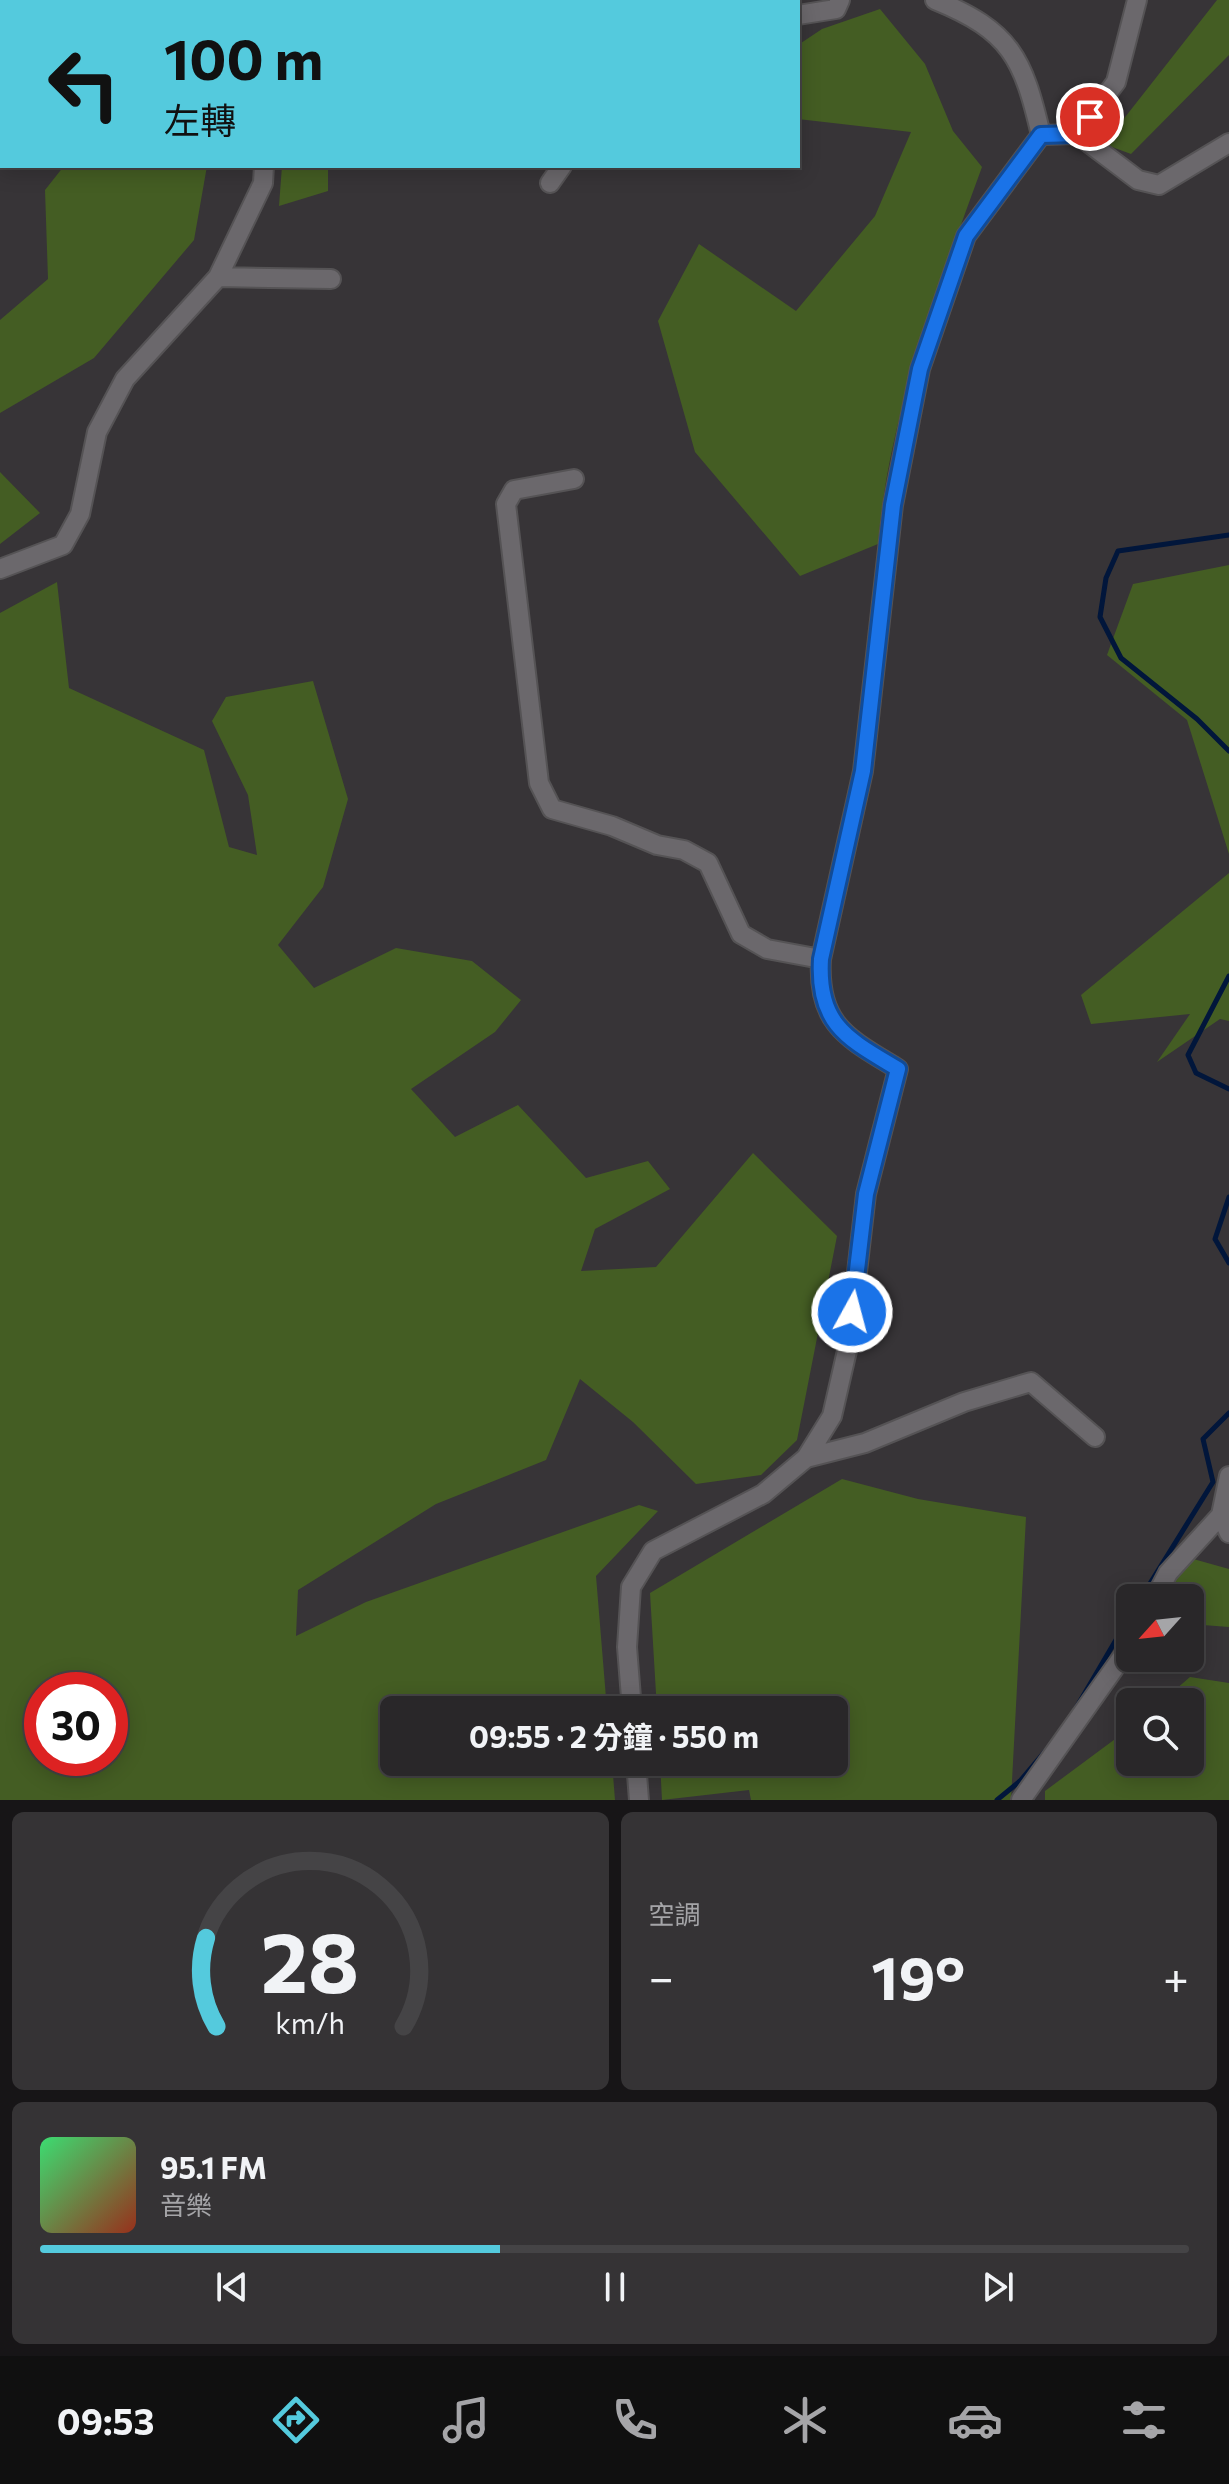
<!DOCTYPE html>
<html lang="zh-TW">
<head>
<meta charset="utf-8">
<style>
	:root { --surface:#292729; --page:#353335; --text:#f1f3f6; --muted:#a5a5a8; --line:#454446; --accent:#54cadd }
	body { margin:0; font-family:Commissioner,"Noto Sans TC",sans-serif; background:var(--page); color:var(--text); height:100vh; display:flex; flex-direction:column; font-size:30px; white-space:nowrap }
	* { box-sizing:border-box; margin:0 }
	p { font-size:26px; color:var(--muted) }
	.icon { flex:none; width:44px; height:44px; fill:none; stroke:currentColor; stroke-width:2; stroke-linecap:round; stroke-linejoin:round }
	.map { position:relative; height:1800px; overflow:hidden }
	.drawer { display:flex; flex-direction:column; gap:12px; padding:12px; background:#171517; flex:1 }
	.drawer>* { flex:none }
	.banner { position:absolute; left:0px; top:0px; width:800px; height:168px; box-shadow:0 4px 20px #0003,0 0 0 2px var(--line); background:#54cadd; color:#111; overflow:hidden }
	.needle { width:52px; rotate:243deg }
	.buttons { position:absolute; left:1116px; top:1584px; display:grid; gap:16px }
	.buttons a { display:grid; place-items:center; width:88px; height:88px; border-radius:12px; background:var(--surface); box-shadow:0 4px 20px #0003,0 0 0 2px var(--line); font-size:40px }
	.speed { position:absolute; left:24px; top:1672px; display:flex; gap:16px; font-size:40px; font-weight:700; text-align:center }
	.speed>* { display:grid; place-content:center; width:104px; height:104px; border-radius:50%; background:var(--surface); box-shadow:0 4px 20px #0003,0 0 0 2px var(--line); line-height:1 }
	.speed .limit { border:12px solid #d22; background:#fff; color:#111 }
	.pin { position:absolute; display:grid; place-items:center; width:68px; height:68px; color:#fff; margin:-34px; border:4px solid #fff; border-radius:50%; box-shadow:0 2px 8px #0007 }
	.me { position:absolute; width:88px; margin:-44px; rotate:7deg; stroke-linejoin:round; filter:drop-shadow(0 0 6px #0008) }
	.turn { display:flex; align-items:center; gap:28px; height:168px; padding:0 32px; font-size:36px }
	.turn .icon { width:104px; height:104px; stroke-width:2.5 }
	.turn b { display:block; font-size:56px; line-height:68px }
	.big { font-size:60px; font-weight:700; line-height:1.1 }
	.drawer .card { flex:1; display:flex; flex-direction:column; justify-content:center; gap:12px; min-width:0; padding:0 28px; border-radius:12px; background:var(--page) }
	.drawer .dial { align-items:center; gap:0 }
	.dial svg { height:208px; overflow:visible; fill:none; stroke:var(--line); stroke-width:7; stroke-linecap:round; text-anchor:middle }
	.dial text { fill:var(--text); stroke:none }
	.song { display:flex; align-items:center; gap:24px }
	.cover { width:96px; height:96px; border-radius:12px; background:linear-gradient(135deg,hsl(140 70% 55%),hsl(10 70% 35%)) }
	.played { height:8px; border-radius:4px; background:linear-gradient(90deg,var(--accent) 40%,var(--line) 40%) }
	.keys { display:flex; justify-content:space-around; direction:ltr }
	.heat { display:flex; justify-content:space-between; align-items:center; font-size:44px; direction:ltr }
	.drawer .tiles { flex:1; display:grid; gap:12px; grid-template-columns:1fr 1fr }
	.card:last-child { grid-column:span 2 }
	.trip { position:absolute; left:380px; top:1696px; width:468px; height:80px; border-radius:12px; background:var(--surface); box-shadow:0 4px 20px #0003,0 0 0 2px var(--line); font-weight:700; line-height:80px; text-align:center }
	.tabs { display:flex; height:128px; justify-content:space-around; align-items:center; background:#101010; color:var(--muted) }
	.tabs .icon { width:56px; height:56px }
	.tabs .selected { color:var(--accent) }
	.tabs b { font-size:36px; color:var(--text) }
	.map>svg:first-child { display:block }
</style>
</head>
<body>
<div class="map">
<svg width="1229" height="1800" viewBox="0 0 1229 1800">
	<rect width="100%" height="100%" fill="#373437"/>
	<path fill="#445d23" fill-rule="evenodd" d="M 296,0 L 560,0 L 296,2 Z
		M 1217,0 L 1229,0 L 1229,55 L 1131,154 L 1104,144 Z
		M 880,9 L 925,64 L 953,131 L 982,167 C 938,288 889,414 878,544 L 800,576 L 695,452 L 658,321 L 699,244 L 796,311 L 875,216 L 911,132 L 798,119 L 798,45 L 822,29 Z
		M 64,166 L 207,166 L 194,240 L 94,358 L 0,413 L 0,320 L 48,279 L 45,190 Z
		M 282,166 L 328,166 L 328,191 L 279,206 Z
		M 0,472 L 40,513 L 0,544 Z
		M 1229,565 L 1229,854 L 1187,720 L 1107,655 L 1133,584 Z
		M 57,582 L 69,688 L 204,750 L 229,847 L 257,855 L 248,795 L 212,721 L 226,697 L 313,681 L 348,799 L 323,887 L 278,945 L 314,988 L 396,948 L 472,961 L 521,1000 L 495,1032 L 411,1089 L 455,1137 L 518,1105 L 586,1178 L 648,1161 L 670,1189 L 595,1229 L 581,1271 L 656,1267 L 753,1153 L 837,1236 L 797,1440 L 761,1475 L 696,1484 L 633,1422 L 580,1379 L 546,1460 L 436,1504 L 298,1590 L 296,1636 L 366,1602 L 639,1505 L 658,1511 L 596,1576 L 607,1710 L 394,1710 L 394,1762 L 612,1762 L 615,1800 L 0,1800 L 0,613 ZM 42,1690 L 110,1690 L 110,1758 L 42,1758 Z
		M 1229,873 L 1229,1021 L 1220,1019 L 1157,1062 L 1190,1014 L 1091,1024 L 1081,995 Z
		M 842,1479 L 918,1499 L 1026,1517 L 1011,1800 L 751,1800 L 749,1790 L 662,1800 L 660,1762 L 834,1762 L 834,1710 L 657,1710 L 650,1593 Z
		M 1179,1555 L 1229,1569 L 1229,1627 L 1203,1625 L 1190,1634 L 1190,1598 L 1167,1598 Z
		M 1190,1677 L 1229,1683 L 1229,1800 L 1045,1800 L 1045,1791 L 1130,1728 L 1130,1762 L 1190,1762 L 1190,1702 L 1161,1702 Z"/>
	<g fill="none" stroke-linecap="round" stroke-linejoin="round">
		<path stroke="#01163b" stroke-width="5" d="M 1229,535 L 1118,551 L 1106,578 L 1100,617 L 1121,658 L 1197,719 L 1229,751
			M 1229,976 L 1188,1055 L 1196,1073 L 1229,1089
			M 1229,1197 L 1215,1239 L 1229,1263
			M 1141,1598 L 1213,1482 L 1203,1439 L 1229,1413
			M 1076,1708 L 1130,1616
			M 997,1800 L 1020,1781 L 1047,1749"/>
		<g stroke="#555355" stroke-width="22">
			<path id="minor" d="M 254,2 L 254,0
				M 798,15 L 836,9 L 840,0
				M 1077,134 L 1116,82 L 1137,0
				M 1041,135 L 1077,134 L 1138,180 L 1159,185 L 1229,143
				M 550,183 L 562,166
				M 218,277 L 331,279
				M 574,479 L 514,490 L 506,504 L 539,783 L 552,809 L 612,826 L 657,845 L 684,850 L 708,863 L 741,934 L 767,949 L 821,959
				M 0,569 L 63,545 L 80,514 L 97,432 L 125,379 L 218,277 L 263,183 L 264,166
				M 806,1458 L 865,1443 L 964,1402 L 1031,1382 L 1095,1437
				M 1221,1515 L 1229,1533
				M 1155,1598 L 1168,1573 L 1221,1515 L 1229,1476
				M 632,1710 L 627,1647 L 631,1587 L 653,1551 L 763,1494 L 806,1458 L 832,1416 L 849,1342 L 866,1194 L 898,1069 C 848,1038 817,1025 821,959 L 863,771 L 893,505 L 920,369 L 966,236 L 1041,135 C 1023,58 1011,31 935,0
				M 636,1762 L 639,1800
				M 1021,1800 L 1130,1646"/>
		</g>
		<use href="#minor" stroke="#6b686c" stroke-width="18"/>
	</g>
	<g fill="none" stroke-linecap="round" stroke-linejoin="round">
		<g stroke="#114b97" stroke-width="20">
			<path id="route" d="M 852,1312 L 866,1194 L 898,1069 C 848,1039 817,1025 821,959 L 863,771 L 893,505 L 920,369 L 966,236 L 1041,135 L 1077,134 L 1090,117"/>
		</g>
		<use href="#route" stroke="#1a73e8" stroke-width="14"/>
	</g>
</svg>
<div class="buttons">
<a><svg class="needle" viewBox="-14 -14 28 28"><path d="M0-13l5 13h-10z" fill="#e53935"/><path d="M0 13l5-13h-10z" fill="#a5a5a8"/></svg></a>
<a><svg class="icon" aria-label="search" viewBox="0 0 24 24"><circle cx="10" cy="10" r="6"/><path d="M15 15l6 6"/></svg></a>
</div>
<div class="speed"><div class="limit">30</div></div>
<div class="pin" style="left:1090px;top:117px;background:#d93025"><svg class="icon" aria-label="arrive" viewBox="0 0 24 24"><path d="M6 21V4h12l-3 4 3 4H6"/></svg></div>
<svg class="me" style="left:852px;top:1312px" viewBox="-20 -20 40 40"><circle r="17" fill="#1a73e8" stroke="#fff" stroke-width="3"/><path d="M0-11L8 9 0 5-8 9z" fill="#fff"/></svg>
<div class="trip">09:55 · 2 分鐘 · 550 m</div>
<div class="banner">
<div class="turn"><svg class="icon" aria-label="left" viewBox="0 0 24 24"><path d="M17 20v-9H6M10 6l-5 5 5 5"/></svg><div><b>100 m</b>左轉</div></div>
</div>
</div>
<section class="drawer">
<div class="tiles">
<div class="card dial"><svg viewBox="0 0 100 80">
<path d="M14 69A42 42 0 1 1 86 69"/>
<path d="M14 69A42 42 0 0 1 10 35" stroke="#54cadd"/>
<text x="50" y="56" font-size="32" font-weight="700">28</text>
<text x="50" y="72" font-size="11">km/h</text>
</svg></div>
<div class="card"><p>空調</p>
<div class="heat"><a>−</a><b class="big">19°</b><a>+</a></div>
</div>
<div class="card">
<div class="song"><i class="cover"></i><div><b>95.1 FM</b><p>音樂</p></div></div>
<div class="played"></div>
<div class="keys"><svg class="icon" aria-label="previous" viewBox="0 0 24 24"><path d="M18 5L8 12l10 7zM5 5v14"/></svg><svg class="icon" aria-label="pause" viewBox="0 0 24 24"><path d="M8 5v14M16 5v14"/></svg><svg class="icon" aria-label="next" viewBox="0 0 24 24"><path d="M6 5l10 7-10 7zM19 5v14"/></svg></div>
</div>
</div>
</section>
<nav class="tabs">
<b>09:53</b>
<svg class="icon selected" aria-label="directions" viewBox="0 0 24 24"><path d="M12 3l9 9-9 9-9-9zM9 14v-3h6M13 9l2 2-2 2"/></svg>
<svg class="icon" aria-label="music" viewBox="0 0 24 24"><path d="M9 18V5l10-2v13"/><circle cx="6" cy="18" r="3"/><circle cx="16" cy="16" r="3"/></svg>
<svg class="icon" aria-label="phone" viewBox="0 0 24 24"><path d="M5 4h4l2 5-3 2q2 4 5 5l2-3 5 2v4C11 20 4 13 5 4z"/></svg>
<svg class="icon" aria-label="climate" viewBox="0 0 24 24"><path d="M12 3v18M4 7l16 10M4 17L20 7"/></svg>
<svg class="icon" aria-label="car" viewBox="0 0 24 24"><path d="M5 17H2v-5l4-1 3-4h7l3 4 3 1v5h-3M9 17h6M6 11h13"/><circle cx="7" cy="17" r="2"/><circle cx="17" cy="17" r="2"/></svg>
<svg class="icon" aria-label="filters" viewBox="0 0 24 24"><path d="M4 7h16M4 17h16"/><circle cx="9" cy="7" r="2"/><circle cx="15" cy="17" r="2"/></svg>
</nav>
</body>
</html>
